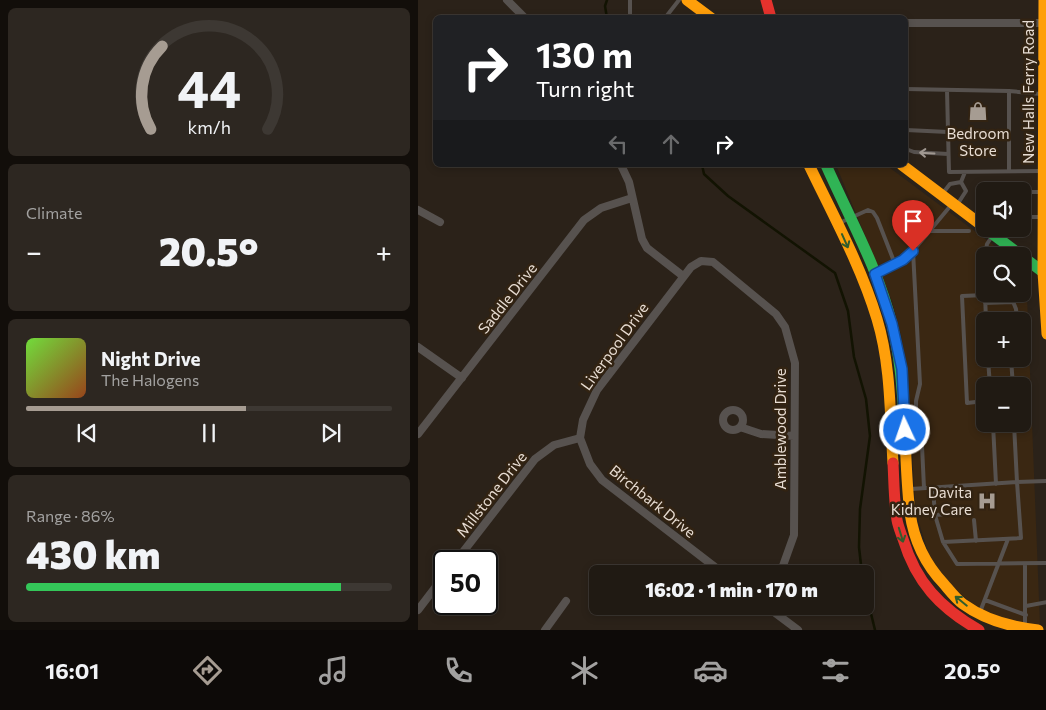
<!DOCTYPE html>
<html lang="en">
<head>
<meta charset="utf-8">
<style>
	:root { --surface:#201a13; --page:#2d2721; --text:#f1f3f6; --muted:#a2a1a0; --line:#3d3833; --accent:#a69c92 }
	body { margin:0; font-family:Commissioner,sans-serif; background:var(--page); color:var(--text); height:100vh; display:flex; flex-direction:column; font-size:19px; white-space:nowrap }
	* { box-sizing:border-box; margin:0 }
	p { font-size:16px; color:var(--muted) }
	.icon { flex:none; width:28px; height:28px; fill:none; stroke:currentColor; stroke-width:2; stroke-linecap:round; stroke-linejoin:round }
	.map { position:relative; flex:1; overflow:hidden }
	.panel { display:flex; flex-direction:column; gap:8px; padding:8px; background:#120e0a; width:418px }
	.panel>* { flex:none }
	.banner { position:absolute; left:15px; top:15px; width:475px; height:152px; border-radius:8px; box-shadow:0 2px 8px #0003,0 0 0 1px var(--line); background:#202124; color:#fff; overflow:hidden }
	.buttons { position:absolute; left:558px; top:182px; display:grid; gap:10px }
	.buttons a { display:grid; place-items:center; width:55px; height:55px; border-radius:8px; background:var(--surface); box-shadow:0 2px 8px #0003,0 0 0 1px var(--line); font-size:25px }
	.speed { position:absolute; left:15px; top:550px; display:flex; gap:10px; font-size:25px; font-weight:700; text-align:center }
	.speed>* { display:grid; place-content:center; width:65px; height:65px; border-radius:50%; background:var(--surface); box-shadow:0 2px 8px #0003,0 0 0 1px var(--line); line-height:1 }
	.speed .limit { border:2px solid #111; border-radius:8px; background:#fff; color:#111 }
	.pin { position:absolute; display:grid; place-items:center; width:42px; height:42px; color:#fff; margin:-51px -21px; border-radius:50% 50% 50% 0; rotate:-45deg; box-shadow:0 0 5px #0007 }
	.pin .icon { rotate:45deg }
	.me { position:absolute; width:55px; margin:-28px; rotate:357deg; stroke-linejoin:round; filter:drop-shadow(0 0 4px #0008) }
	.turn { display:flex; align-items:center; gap:18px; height:105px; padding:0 20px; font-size:22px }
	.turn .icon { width:65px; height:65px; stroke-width:2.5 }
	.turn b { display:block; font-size:35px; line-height:42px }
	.lanes { display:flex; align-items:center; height:48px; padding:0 20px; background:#0003; justify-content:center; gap:25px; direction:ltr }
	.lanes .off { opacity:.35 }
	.big { font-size:38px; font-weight:800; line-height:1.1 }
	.panel .card { flex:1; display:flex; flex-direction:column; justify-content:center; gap:8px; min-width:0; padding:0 18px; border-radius:8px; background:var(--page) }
	.panel .dial { align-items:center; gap:0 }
	.dial svg { height:130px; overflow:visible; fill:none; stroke:var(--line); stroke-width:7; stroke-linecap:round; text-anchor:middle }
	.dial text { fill:var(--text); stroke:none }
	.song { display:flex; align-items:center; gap:15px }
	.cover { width:60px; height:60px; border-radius:8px; background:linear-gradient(135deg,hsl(100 70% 55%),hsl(20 70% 35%)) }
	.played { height:5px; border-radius:2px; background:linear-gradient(90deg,var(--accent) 60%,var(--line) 60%) }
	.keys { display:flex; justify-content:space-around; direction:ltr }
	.heat { display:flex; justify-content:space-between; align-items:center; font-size:28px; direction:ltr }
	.charge { height:8px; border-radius:4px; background:linear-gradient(90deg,#34c759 86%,var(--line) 0) }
	.trip { position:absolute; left:171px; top:565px; width:285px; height:50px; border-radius:8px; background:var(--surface); box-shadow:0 2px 8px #0003,0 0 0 1px var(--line); font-weight:800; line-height:50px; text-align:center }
	.menu { display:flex; height:80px; justify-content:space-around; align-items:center; background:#0d0a08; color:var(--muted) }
	.menu .icon { width:35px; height:35px }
	.menu .selected { color:var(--accent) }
	.menu b { font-size:22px; color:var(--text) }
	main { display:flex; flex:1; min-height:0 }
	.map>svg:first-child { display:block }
</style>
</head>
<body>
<main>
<section class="panel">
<div class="card dial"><svg viewBox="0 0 100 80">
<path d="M14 69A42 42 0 1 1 86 69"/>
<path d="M14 69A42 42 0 0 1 21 18" stroke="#a69c92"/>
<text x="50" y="56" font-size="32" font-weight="700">44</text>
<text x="50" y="72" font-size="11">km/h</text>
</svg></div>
<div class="card"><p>Climate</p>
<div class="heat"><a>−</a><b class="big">20.5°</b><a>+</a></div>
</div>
<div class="card">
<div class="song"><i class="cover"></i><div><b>Night Drive</b><p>The Halogens</p></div></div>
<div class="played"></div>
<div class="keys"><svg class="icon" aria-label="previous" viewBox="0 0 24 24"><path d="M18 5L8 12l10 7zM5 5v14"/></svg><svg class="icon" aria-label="pause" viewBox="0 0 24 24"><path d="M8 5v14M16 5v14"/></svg><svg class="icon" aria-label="next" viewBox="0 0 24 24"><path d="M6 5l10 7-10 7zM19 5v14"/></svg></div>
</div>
<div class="card"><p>Range · 86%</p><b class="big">430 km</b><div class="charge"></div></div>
</section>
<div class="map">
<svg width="629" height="630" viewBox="0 0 629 630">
	<rect width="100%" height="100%" fill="#2b2219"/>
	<path fill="#3a2712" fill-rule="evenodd" d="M 418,165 L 468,165 L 590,256 L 566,256 L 566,294 L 604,294 L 604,267 L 608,271 L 622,625 L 608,625 L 586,619 L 567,611 L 552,602 L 531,584 L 518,569 L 511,555 L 499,516 L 497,500 L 489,366 L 483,335 L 474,301 ZM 566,321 L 604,321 L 604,359 L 566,359 ZM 566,386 L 604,386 L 604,424 L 566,424 Z"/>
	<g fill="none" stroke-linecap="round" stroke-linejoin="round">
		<path stroke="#121302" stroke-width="2.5" d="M 189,18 L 187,6 L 189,0
			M 284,165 L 286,174 L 310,196 L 417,273 L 430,311 L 436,357 L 448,399 L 452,436 L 442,509 L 441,547 L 444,574
			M 448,593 L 457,630"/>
		<path stroke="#57524f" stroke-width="4" d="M 212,0 L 212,18
			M 247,18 L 261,0
			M 488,89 L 591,91 L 623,94
			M 529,90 L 531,172 L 623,171
			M 591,91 L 591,171
			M 488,130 L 530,132 L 591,132
			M 488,149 L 496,152 L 530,154
			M 604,192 L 623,192
			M 604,192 L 604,200
			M 525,193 L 532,184 L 543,182
			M 561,204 L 566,207
			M 539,205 L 548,191 L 543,182 L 547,172
			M 604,217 L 624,217
			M 419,224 L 450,210 L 455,212 L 459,218 L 477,264
			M 512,231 L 551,231
			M 567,256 L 569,244 L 579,229
			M 566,260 L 566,279
			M 458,273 L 485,260 L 495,251
			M 567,294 L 568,321
			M 592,294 L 598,309 L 599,321
			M 567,303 L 595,302
			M 570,359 L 572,386
			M 593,359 L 595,386
			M 566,401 L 549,403 L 544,296 L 567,295
			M 575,424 L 578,484
			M 506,488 L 504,446 L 498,432 L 498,401 L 502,384 L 495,251 L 534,204
			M 515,488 L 517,515 L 525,542 L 539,564 L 629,563
			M 493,489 L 599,482 L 596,424
			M 517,515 L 546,513
			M 556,520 L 558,541
			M 525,542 L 603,538 L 599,482 L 629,481
			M 607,564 L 607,627
			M 567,600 L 608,615
			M 608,606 L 629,602
			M 562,612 L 590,539"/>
		<path stroke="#57524f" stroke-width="8" d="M 89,0 L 107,18
			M 488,23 L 625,23
			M 203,165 L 211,182 L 224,239 L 229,248 L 265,276
			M 0,210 L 22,222
			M 0,347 L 44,378
			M305 420a10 10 0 1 1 20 0a10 10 0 1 1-20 0Z
			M 322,427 L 343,434 L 376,436
			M 0,434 L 166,220 L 183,208 L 214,198
			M 162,438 L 165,420 L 179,390 L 273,267 L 283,261 L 295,262 L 358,314 L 367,327 L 377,363 L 376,535 L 362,574
			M 162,438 L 172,464 L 184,480 L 306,574
			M 38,561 L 117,459 L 136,445 L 162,438
			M 348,606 L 380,630
			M 0,610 L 26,576
			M 127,630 L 148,601"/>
		<path stroke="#30b455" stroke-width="11" d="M 408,165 C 431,217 461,270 474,325 C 482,356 484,386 486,417
			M 568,229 L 625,272"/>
		<path stroke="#ff9f0a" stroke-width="11" d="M 269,0 L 293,18
			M 626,0 L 625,272 L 629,334
			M 391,165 C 415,215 443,266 459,319 C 473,365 472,415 475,463
			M 484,165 L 566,227
			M 486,417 C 488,449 488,481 492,513 C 496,541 507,564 526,584 C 532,591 538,599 545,604 C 567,620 593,627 620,630"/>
		<path stroke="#e5322d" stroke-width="11" d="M 348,0 L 353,18
			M 475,463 C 476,482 476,502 479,520 C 480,526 483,533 485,539 C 498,582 522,608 561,630"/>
	</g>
	<defs><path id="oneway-shaft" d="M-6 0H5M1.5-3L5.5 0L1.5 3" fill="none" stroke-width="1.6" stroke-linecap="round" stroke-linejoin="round" transform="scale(1.25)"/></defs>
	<use stroke="#a09891" href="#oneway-shaft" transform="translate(509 153) rotate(-177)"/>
	<g stroke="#315d2d">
		<use href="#oneway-shaft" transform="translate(427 241) rotate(66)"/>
		<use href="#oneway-shaft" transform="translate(483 535) rotate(73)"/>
		<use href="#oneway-shaft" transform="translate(543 601) rotate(-141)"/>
	</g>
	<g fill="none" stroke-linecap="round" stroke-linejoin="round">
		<g stroke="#114b97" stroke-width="12">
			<path id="route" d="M 487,430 L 484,369 L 474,324 L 457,274 L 485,260 L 495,251"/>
		</g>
		<use href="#route" stroke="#1a73e8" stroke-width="9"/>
	</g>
	<defs>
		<g id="shop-bare" transform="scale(1.5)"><path d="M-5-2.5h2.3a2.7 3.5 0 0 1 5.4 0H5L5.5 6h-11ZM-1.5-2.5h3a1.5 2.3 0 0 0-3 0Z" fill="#a69c92" stroke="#322312" stroke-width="2.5" paint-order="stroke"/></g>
		<g id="hospital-bare" transform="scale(1.5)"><path d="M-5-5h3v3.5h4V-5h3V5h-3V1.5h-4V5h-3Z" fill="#a69c92" stroke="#322312" stroke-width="2.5" paint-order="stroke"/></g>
	</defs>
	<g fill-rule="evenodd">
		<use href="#shop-bare" x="560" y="111"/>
		<use href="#hospital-bare" x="569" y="501"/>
	</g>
	<g text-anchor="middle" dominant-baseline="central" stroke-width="5" stroke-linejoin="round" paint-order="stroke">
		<g font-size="15" fill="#e8ddd3" stroke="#322312">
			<text transform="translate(610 92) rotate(-90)">New Halls Ferry Road</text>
			<text transform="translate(89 298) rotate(-52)">Saddle Drive</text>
			<text transform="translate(196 346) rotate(-54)">Liverpool Drive</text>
			<text transform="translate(362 429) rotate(-90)">Amblewood Drive</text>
			<text transform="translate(73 494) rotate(-52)">Millstone Drive</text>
			<text transform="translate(235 501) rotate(39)">Birchbark Drive</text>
		</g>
		<g font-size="15" fill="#e8ddd3" stroke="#322312">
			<text x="560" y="133">Bedroom<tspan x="560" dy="17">Store</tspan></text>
			<text x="554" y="492" text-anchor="end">Davita<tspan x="554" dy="17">Kidney Care</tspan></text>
		</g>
	</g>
</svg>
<div class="buttons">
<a><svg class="icon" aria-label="sound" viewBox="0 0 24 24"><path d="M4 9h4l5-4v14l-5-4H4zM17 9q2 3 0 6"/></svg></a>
<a><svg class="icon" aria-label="search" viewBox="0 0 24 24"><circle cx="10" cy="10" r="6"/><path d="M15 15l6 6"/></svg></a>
<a>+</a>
<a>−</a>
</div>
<div class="speed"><div class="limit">50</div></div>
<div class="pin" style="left:495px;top:251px;background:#d93025"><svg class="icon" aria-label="arrive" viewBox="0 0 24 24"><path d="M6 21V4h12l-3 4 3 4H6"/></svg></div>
<svg class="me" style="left:487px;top:430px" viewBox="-20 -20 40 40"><circle r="17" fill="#1a73e8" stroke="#fff" stroke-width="3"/><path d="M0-11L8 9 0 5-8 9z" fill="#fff"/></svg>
<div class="trip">16:02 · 1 min · 170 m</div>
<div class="banner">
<div class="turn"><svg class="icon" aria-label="right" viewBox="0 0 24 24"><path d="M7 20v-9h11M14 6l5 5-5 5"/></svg><div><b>130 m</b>Turn right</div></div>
<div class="lanes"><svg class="icon off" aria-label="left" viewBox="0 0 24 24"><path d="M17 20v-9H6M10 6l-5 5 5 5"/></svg><svg class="icon off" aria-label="ahead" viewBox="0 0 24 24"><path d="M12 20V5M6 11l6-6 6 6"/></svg><svg class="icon" aria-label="right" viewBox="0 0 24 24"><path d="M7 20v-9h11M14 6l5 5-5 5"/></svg></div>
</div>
</div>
</main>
<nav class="menu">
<b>16:01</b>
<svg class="icon selected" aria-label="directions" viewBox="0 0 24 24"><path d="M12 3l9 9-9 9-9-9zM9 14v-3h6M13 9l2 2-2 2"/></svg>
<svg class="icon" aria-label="music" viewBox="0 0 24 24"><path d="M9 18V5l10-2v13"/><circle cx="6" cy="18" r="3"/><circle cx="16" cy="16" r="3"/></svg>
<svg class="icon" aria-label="phone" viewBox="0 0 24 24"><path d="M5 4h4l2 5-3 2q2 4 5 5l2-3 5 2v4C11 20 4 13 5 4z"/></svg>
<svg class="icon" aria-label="climate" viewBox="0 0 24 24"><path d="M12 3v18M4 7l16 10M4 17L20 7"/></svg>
<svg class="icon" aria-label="car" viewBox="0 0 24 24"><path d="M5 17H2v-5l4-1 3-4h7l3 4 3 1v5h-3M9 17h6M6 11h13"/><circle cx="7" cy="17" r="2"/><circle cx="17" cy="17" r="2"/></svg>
<svg class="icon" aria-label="filters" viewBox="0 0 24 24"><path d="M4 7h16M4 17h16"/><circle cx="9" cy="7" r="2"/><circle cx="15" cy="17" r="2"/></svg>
<b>20.5°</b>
</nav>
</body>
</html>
